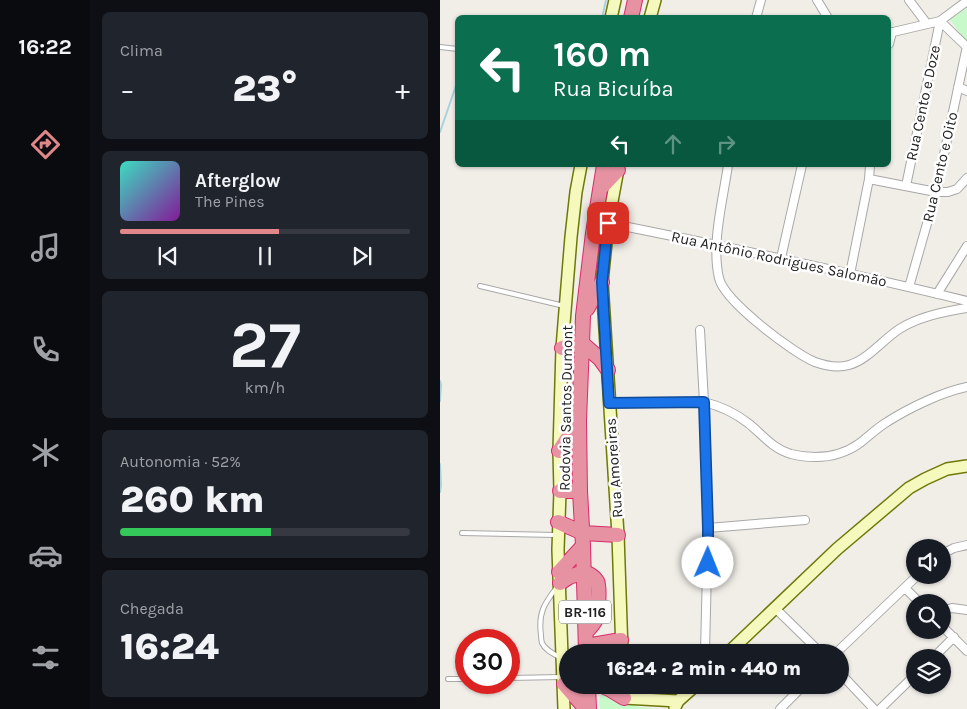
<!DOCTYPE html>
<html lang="pt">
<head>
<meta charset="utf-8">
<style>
	:root { --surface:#171b24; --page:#20242c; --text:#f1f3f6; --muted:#9ea1a6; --line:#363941; --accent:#e1878a }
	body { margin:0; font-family:Karla,sans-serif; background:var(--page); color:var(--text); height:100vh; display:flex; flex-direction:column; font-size:19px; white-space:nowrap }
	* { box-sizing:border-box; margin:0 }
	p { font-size:16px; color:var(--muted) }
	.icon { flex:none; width:28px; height:28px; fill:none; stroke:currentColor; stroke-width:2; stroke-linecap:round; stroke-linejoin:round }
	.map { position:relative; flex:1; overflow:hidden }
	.sheet { display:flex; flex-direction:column; gap:12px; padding:12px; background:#0d0f14; width:350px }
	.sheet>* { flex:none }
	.banner { position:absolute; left:15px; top:15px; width:436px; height:152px; border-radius:8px; box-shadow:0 1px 4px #0004; background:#0b6e4f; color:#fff; overflow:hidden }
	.buttons { position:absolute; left:466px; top:539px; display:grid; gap:10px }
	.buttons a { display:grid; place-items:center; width:45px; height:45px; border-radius:50%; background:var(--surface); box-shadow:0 1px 4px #0004; font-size:25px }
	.speed { position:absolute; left:15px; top:629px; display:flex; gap:10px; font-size:25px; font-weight:700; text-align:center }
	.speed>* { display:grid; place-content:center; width:65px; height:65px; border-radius:50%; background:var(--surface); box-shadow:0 1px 4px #0004; line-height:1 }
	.speed .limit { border:8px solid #d22; background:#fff; color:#111 }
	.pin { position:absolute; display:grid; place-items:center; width:42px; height:42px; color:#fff; margin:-21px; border-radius:10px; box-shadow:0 2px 8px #0006 }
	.me { position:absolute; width:55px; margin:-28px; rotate:1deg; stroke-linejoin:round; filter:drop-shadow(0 0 4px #0008) }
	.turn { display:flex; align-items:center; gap:18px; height:105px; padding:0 15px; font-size:22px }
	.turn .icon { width:65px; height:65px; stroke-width:2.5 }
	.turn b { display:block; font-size:35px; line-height:42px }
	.lanes { display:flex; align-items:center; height:48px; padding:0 15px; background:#0003; justify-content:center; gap:25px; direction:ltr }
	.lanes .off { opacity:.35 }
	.big { font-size:38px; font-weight:800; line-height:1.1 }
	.sheet .widget { flex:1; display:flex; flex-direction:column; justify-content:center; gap:8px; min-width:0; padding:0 18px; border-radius:8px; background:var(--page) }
	.sheet .dial { align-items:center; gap:0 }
	.dial b { font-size:65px; line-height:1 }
	.song { display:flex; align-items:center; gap:15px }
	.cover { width:60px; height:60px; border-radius:8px; background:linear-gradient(135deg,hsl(170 70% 55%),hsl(290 70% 35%)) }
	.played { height:5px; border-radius:2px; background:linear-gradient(90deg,var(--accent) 55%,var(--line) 55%) }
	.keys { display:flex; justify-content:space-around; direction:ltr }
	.heat { display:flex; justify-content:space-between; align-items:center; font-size:28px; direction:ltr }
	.charge { height:8px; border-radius:4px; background:linear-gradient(90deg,#34c759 52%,var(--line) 0) }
	.trip { position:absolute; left:119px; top:644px; width:290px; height:50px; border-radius:25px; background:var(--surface); box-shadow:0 1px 4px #0004; font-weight:800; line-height:50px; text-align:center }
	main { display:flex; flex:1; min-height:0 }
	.menu { display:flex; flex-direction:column; width:90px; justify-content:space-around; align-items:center; background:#090b0e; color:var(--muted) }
	.menu .icon { width:35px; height:35px }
	.menu .on { color:var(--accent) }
	.menu b { font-size:22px; color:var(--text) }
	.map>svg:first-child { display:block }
</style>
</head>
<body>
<main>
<nav class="menu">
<b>16:22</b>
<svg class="icon on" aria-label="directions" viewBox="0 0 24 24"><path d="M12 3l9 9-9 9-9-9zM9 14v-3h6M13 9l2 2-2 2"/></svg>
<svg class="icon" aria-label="music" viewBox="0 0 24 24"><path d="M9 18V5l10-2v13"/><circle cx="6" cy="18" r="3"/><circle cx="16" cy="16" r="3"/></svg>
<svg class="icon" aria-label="phone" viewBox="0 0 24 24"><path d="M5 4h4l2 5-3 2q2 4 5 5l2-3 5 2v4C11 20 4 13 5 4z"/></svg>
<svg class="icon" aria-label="climate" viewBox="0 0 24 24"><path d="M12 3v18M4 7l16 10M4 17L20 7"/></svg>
<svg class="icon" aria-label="car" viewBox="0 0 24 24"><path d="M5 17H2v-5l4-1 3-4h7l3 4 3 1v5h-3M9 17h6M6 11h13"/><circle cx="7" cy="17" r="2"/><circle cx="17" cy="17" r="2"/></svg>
<svg class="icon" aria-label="filters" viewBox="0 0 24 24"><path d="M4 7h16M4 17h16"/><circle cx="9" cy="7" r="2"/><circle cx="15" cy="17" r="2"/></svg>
</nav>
<section class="sheet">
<div class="widget"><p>Clima</p>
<div class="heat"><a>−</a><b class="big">23°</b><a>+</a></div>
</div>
<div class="widget">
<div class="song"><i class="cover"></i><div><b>Afterglow</b><p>The Pines</p></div></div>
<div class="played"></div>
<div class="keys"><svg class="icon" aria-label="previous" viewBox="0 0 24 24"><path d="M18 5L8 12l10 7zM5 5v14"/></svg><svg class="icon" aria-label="pause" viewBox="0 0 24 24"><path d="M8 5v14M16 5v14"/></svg><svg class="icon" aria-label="next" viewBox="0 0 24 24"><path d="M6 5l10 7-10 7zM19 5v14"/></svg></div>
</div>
<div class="widget dial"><b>27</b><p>km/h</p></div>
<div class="widget"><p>Autonomia · 52%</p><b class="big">260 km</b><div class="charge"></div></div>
<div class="widget"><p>Chegada</p><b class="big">16:24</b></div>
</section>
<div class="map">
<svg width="527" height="709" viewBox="0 0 527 709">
	<rect width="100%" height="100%" fill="#f1eee8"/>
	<path fill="#c7f9cb" d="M 527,8 L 527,40 L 526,41 L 510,20 Z
		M 165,692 L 199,707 L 219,709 L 160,709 C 159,702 158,696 165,692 Z"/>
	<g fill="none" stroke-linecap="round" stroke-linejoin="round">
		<path stroke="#aad2dd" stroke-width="2" d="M 162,18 L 166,0
			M 0,132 L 18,80
			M 0,381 L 1,384 L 0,401
			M 0,464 L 1,485 L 0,492"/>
		<g stroke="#a8a8a8" stroke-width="6">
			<path id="lane" d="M 0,47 L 18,49
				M 40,286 L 124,306
				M 22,533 L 116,535
				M 117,587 C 104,604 98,613 101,635 C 101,638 101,640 102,643 C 105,650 114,654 121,658
				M 69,678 L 121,677
				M 8,679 L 26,679"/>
		</g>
		<g stroke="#a8a8a8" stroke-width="10">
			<path id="street" d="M 377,0 L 388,18
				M 469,0 L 487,24
				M 316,18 L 321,0
				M 500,21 L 527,47
				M 449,33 L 500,21 L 527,1
				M 449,44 L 452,32
				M 518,87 L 527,91
				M 288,165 C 283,200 271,244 279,278 C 284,301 353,353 375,362 C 386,366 398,368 409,365 C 428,360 444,338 461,328 C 479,317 507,311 527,308
				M 429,179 L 496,192 L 508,192 L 517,189 L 527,178
				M 466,186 L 500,21
				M 153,233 L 168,223 C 288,247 408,272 527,301
				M 341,258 L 362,165
				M 410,274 L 429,179 L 430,165
				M 469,287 L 496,192 L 527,46
				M 497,294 L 527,246
				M 260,330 L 264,402 L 268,528 L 265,652
				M 169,403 L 264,402 C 280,406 295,413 308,423 C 323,435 333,449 351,454 C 376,460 399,458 420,443 C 429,436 437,428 447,422 C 469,408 502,392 527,387
				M 268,528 L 365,520
				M 502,554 L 514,548 L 527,545
				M 465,588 L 479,602
				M 335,608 L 380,652
				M 502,611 L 512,608 L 527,610
				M 502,626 L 527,651
				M 397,652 L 478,575
				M 493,658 L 514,637
				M 400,673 L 434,709
				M 340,709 L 364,685
				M 440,709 L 475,675"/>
		</g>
		<g stroke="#6e7907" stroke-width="14">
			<path id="secondary" d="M 171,18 L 175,0
				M 210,18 L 215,0
				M 178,169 L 168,223 L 162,282 L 178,535 L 182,652
				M 289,652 L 397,549 L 469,488 L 485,479 L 507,469 L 527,466
				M 184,685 L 184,698 L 238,701
				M 235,707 L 238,701 L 256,685
				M 124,709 L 118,550 L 120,491 L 119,451 L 122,348 L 131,237 L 136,192 L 141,165"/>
		</g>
		<g stroke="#d82c69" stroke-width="16">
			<path id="highway" d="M 191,18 L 195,0
				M 161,188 L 178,170
				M 147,309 L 162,282
				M 122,348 L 142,343 L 160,359 L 168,370
				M 119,451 L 139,421
				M 120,491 L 140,491
				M 118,522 L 143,533 L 178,535
				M 119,572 L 143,546
				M 120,583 L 129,577 L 144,572 C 149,574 154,576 157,581 C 160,588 158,611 156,619 C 154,624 150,628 146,632
				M 146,646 L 181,640
				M 146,652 L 143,546 L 140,491 L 139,421 L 142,343 L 143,316 L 153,233 L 164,165
				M 124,684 L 146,709
				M 148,685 L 149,709
				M 160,685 L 169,689 L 184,698"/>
		</g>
		<use href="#lane" stroke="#fff" stroke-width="4"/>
		<use href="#street" stroke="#fff" stroke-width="8"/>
		<use href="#secondary" stroke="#f6f9be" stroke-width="11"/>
		<use href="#highway" stroke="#e692a3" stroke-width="14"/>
	</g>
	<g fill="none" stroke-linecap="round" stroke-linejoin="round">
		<g stroke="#114b97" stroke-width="12">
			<path id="route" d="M 168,223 L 162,282 L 169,403 L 264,402 L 268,528 L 268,563"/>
		</g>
		<use href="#route" stroke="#1a73e8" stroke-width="9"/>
	</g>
	<g text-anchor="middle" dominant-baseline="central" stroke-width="5" stroke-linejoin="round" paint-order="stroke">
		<rect fill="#fff" stroke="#646464" stroke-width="1" x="119" y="600.5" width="52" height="23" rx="4"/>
		<g font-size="14" font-weight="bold" fill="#212121">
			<text x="145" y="612">BR-116</text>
		</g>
		<g font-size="15" fill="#212121" stroke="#fff">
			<text transform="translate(483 103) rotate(-78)">Rua Cento e Doze</text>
			<text transform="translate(500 167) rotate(-77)">Rua Cento e Oito</text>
			<text transform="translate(339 259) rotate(12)">Rua Antônio Rodrigues Salomão</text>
			<text transform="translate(126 408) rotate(-89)">Rodovia Santos Dumont</text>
			<text transform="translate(174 468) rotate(-94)">Rua Amoreiras</text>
		</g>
	</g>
</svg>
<div class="buttons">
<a><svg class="icon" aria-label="sound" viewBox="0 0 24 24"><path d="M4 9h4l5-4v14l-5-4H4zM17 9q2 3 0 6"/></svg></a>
<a><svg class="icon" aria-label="search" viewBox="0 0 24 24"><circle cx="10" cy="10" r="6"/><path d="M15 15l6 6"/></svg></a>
<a><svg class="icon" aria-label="layers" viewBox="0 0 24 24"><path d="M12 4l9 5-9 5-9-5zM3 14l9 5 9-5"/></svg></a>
</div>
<div class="speed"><div class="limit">30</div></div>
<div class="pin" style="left:168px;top:223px;background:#d93025"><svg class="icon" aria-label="arrive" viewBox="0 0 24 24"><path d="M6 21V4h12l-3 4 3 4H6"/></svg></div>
<svg class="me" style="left:268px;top:563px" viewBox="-20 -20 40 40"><circle r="19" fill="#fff"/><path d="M0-13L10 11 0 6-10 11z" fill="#1a73e8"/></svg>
<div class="trip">16:24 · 2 min · 440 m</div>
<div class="banner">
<div class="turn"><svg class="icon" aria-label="left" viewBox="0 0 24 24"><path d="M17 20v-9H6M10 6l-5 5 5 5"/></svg><div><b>160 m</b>Rua Bicuíba</div></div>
<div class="lanes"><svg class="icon" aria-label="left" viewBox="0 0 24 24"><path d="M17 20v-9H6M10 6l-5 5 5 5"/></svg><svg class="icon off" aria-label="ahead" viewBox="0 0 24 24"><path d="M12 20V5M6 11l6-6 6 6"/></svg><svg class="icon off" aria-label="right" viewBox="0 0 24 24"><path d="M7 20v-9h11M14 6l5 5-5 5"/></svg></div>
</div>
</div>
</main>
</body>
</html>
